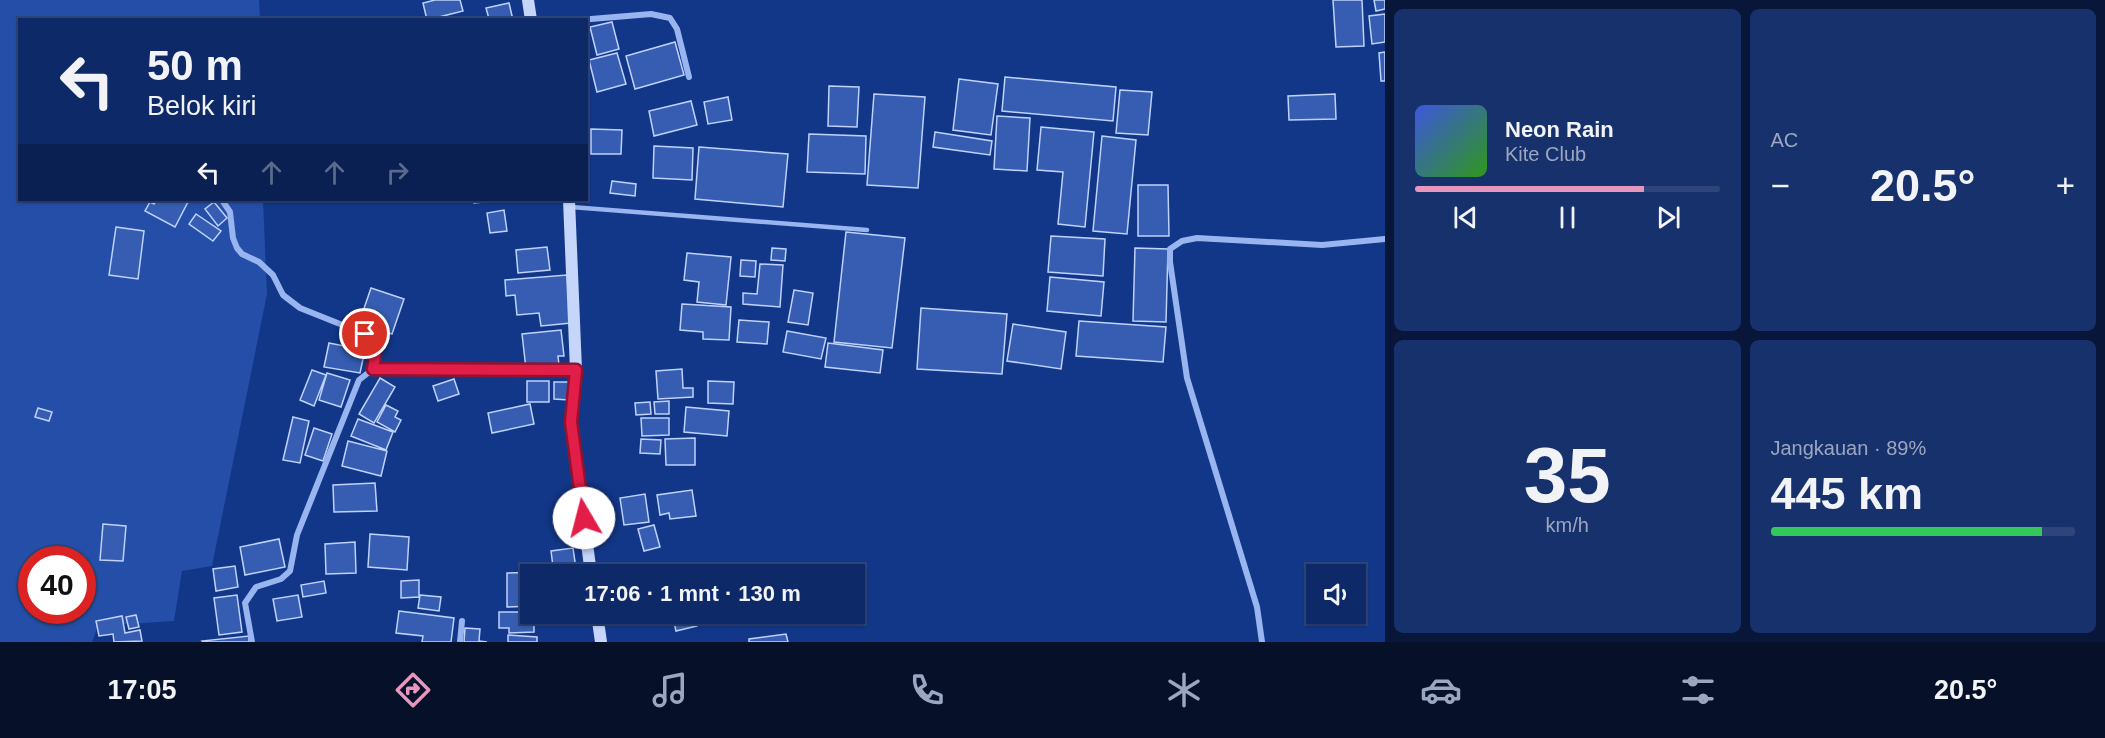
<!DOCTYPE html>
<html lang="id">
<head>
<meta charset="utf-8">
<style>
	:root { --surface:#0e2967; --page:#17316d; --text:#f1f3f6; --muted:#9ba6c0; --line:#2e457b; --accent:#e797bd }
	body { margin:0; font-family:Helvetica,sans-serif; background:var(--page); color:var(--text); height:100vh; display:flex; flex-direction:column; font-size:22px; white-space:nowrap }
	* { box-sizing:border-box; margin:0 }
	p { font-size:20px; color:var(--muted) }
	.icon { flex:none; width:33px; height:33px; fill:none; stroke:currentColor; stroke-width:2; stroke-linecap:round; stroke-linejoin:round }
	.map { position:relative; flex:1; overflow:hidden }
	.drawer { display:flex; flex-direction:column; gap:9px; padding:9px; background:#081739; width:720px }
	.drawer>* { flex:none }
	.top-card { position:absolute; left:18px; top:18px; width:570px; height:183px; border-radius:0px; box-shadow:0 2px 4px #0004,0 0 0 2px var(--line); background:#0e2967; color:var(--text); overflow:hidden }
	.tools { position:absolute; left:1306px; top:564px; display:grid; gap:12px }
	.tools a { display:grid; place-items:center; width:60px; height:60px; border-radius:0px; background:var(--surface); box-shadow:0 2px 4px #0004,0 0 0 2px var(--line); font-size:30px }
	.speed { position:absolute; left:18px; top:546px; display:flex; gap:12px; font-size:30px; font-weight:700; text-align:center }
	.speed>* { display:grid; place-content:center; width:78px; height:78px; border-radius:50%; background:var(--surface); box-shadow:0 2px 4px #0004,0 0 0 2px var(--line); line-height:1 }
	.speed .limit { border:9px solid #d22; background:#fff; color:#111 }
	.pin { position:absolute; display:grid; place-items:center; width:51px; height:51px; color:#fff; margin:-26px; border:3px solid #fff; border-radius:50%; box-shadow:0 2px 6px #0007 }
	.me { position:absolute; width:66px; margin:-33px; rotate:352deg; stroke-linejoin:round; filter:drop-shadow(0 0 4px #0008) }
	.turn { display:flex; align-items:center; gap:21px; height:126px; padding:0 30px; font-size:27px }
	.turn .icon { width:78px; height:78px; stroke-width:2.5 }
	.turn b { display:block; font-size:42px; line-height:51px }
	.lanes { display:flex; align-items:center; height:57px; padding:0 30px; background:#0003; justify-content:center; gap:30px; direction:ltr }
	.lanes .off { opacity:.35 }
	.big { font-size:45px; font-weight:600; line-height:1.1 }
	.drawer .widget { flex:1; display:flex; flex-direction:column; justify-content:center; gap:9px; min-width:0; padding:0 21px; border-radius:9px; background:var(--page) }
	.drawer .dial { align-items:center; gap:0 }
	.dial b { font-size:78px; line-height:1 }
	.song { display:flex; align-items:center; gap:18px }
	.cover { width:72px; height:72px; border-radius:9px; background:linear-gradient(135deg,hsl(230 70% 55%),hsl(110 70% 35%)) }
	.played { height:6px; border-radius:3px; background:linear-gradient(90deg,var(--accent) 75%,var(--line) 75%) }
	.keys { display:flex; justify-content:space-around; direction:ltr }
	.heat { display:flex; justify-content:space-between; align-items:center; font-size:33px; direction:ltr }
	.charge { height:9px; border-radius:4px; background:linear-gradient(90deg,#34c759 89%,var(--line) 0) }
	.drawer .tiles { flex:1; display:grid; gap:9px; grid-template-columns:repeat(2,1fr) }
	.trip { position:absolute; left:520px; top:564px; width:345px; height:60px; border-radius:0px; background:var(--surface); box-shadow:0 2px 4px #0004,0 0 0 2px var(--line); font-weight:600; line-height:60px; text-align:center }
	.dock { display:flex; height:96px; justify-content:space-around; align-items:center; background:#061029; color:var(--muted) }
	.dock .icon { width:42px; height:42px }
	.dock .active { color:var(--accent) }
	.dock b { font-size:27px; color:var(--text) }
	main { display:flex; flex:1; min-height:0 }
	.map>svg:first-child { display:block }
</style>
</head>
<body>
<main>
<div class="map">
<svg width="1385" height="642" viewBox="0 0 1385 642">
	<rect width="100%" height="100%" fill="#123789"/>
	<path fill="#244ea8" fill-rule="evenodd" d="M 0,0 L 259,0 L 260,19 L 20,20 L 20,200 L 263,200 L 267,294 L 212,566 L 182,571 L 174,621 L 98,626 L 92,642 L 0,642 ZM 32,560 L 82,560 L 82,610 L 32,610 Z"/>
	<path fill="#365db1" stroke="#bed2fc" stroke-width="1.5" d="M 435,0 L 460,0 L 463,11 L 427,20 L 423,3 Z
		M 1333,0 L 1362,0 L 1364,46 L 1336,47 Z
		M 1374,0 L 1385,0 L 1385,9 L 1376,11 Z
		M 509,3 L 513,20 L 489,19 L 486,8 Z
		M 1385,14 L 1385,42 L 1372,44 L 1369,16 Z
		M 612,22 L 619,49 L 597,55 L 590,27 Z
		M 675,42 L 684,75 L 635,89 L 626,56 Z
		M 1385,52 L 1385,81 L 1381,81 L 1379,53 Z
		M 617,53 L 626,84 L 597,92 L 589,60 Z
		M 1005,77 L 1116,87 L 1113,121 L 1002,111 Z
		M 959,79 L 998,84 L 991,135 L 953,130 Z
		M 829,86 L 859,87 L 857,127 L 828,126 Z
		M 1120,90 L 1152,92 L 1148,135 L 1116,133 Z
		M 874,94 L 925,97 L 918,188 L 867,185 Z
		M 1335,94 L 1336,119 L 1289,120 L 1288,96 Z
		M 728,97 L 732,120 L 708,124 L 704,102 Z
		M 691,101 L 697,125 L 654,136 L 649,111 Z
		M 997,116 L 1030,118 L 1027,171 L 994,169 Z
		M 1041,127 L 1094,132 L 1085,227 L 1058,224 L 1063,172 L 1037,170 Z
		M 591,129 L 622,130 L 621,154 L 591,154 Z
		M 935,132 L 992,141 L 990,155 L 933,147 Z
		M 809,134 L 866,136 L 865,174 L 807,172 Z
		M 1102,136 L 1136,140 L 1127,234 L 1093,231 Z
		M 654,146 L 693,148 L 692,180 L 653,178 Z
		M 699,147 L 788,154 L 783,207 L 695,199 Z
		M 612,181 L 636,184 L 635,196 L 610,193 Z
		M 1138,185 L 1168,185 L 1169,236 L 1138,236 Z
		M 157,200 L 189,200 L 175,227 L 145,211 L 150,202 L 154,204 Z
		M 474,200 L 506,200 L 474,203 Z
		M 214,202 L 227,218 L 218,226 L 205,209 Z
		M 504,210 L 507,231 L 490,233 L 487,213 Z
		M 196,214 L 221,231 L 213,241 L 189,224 Z
		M 116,227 L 144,231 L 138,279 L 109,275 Z
		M 846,232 L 905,238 L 892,348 L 834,342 Z
		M 1051,236 L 1105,239 L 1103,276 L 1048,272 Z
		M 547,247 L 550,270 L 518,273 L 516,250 Z
		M 772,248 L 786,249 L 785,261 L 771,260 Z
		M 1135,248 L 1168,249 L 1166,322 L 1133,321 Z
		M 687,253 L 731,257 L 726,305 L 697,302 L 699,282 L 684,280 Z
		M 741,260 L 756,261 L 755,277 L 740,276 Z
		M 760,264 L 783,265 L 780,307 L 743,304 L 743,293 L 757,294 Z
		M 567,275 L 571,323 L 541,326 L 539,313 L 517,315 L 515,295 L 506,296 L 505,280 Z
		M 1050,277 L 1104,282 L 1101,316 L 1047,311 Z
		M 371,288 L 404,299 L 392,334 L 359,323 Z
		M 794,290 L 813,293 L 808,325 L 788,322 Z
		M 682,304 L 731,307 L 729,340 L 703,339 L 703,332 L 680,330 Z
		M 921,308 L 1007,314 L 1002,374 L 917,369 Z
		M 739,320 L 769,322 L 767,344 L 737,342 Z
		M 1079,321 L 1166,327 L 1163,362 L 1076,356 Z
		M 1013,324 L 1066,332 L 1061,369 L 1007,361 Z
		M 561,330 L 564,356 L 558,356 L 559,365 L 526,369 L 522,334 Z
		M 787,331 L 826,338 L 821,359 L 783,352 Z
		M 329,343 L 365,350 L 360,373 L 324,367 Z
		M 828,343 L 883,350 L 880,373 L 825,367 Z
		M 682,369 L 683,388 L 693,388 L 693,397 L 658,399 L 656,371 Z
		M 312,370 L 326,375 L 314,406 L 300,400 Z
		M 327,373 L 350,380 L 341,407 L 319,400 Z
		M 380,378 L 395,387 L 374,423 L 359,414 Z
		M 454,379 L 459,394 L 438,401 L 433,386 Z
		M 527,381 L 549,381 L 549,402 L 527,402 Z
		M 708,381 L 734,382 L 733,404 L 708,403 Z
		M 554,382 L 569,382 L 569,400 L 554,399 Z
		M 669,401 L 669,414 L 655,414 L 654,402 Z
		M 650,402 L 651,414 L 636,415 L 635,403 Z
		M 530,404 L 534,424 L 492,433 L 488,413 Z
		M 386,405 L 398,411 L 395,417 L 401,420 L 395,432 L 377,422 Z
		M 686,407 L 729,411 L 727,436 L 684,432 Z
		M 38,408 L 52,412 L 49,421 L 35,417 Z
		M 293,417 L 309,421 L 300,463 L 283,460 Z
		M 641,418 L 669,418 L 669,435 L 642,436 Z
		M 358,419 L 393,432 L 386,450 L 351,436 Z
		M 314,428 L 332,434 L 323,461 L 305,455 Z
		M 695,438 L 695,465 L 666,465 L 665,439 Z
		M 641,439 L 661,440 L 660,454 L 640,453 Z
		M 348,441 L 387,451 L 381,476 L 342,466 Z
		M 375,483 L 377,511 L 334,512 L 333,485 Z
		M 692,490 L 696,516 L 670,519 L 669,513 L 660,515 L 657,495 Z
		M 645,494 L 649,522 L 624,525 L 620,498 Z
		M 103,524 L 126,526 L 123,561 L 100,560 Z
		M 654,525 L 660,547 L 644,551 L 638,529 Z
		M 370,534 L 409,537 L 407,570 L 368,567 Z
		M 279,539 L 285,567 L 245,575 L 240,547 Z
		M 355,542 L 356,573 L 326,574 L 325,544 Z
		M 573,548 L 576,569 L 587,567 L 588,574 L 554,574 L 551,551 Z
		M 235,566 L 238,587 L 216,591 L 213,569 Z
		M 536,572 L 536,574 L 531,574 L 531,606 L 507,607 L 507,573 Z
		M 419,580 L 419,597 L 401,598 L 401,581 Z
		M 324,581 L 326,593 L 303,597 L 301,585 Z
		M 237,595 L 242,632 L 219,635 L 214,598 Z
		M 298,595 L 302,617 L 277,621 L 273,599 Z
		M 420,595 L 441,597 L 439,611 L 418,608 Z
		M 399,611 L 454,618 L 451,642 L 422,642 L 423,636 L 396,633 Z
		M 499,612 L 520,612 L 520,622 L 534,622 L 534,632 L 509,633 L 509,628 L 499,628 Z
		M 646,614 L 677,614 L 648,622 Z
		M 694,614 L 697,626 L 676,631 L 673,618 Z
		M 136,615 L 139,627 L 129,629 L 126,617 Z
		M 122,616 L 125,633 L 140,630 L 142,641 L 114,642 L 113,634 L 99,636 L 96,621 Z
		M 465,628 L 480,629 L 479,641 L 487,642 L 464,642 Z
		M 786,634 L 788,642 L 749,642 L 749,639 Z
		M 508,635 L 537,637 L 537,642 L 508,642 Z
		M 249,636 L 249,642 L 203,642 L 202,641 Z"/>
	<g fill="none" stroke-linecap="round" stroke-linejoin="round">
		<path stroke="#98b5f0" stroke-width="4.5" d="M 571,207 L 867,230"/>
		<path stroke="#98b5f0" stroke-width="6" d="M 579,20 L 651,14 L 670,18 L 677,29 L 689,77
			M 222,200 L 230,212 L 233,238 L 237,248 L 242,254 L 259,262 L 273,275 L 283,295 L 300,308 L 365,334 L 374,343 L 376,350 L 373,369
			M 252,642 L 245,603 L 256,587 L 281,579 L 290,571 L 297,535 L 359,380 L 373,369 L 576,370
			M 460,642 L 462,621
			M 1262,642 L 1257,607 L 1187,378 L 1170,262 L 1170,249 L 1182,241 L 1197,238 L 1322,245 L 1385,239"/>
		<path stroke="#c6d6fb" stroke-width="12" d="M 528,0 L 531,20
			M 569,200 L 576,370 L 571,422 L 591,574
			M 597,614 L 601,642"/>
	</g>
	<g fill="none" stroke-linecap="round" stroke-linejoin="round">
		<g stroke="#92132f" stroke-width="15">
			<path id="route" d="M 365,334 C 377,346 376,353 373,369 L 576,370 L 571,422 L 584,518"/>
		</g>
		<use href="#route" stroke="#e11d48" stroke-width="10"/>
	</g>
</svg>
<div class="tools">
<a><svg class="icon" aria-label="sound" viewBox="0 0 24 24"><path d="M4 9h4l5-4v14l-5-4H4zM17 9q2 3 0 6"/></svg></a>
</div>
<div class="speed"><div class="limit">40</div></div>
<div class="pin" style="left:365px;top:334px;background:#d93025"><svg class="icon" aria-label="arrive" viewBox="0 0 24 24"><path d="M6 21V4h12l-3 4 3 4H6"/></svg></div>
<svg class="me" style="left:584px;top:518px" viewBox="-20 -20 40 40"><circle r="19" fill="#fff"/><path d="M0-13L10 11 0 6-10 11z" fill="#e11d48"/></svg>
<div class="trip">17:06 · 1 mnt · 130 m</div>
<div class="top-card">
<div class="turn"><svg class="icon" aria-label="left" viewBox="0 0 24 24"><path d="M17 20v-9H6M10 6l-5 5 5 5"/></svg><div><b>50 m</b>Belok kiri</div></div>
<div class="lanes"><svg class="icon" aria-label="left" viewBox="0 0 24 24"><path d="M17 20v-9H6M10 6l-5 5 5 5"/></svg><svg class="icon off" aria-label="ahead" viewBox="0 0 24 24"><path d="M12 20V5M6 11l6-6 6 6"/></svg><svg class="icon off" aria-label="ahead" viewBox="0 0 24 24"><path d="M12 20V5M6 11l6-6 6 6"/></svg><svg class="icon off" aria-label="right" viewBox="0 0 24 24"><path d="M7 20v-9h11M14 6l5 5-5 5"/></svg></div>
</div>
</div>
<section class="drawer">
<div class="tiles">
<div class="widget">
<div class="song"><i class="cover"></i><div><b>Neon Rain</b><p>Kite Club</p></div></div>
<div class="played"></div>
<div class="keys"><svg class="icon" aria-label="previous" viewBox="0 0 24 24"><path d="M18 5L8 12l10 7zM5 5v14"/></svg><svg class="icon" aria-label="pause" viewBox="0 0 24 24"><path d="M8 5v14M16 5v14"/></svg><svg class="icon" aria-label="next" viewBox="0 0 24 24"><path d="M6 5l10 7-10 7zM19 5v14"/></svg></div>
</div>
<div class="widget"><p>AC</p>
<div class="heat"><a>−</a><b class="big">20.5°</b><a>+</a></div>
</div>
<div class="widget dial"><b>35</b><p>km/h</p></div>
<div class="widget"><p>Jangkauan · 89%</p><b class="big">445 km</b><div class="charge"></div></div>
</div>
</section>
</main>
<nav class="dock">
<b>17:05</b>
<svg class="icon active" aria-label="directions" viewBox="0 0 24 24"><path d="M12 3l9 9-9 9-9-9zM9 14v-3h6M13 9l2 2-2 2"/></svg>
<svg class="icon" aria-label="music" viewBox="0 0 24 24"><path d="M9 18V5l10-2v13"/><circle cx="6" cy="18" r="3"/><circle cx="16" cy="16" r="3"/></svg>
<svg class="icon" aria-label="phone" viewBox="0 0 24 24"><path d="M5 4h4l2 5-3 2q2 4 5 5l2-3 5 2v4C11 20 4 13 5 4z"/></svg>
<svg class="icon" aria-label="climate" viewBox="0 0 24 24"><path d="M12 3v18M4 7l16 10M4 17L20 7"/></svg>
<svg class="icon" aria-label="car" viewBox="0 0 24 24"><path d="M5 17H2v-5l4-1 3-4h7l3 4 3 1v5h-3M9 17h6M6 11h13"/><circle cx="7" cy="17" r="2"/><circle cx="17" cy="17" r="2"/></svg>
<svg class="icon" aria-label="filters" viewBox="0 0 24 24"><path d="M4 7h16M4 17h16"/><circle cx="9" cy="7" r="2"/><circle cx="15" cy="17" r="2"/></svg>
<b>20.5°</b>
</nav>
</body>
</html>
